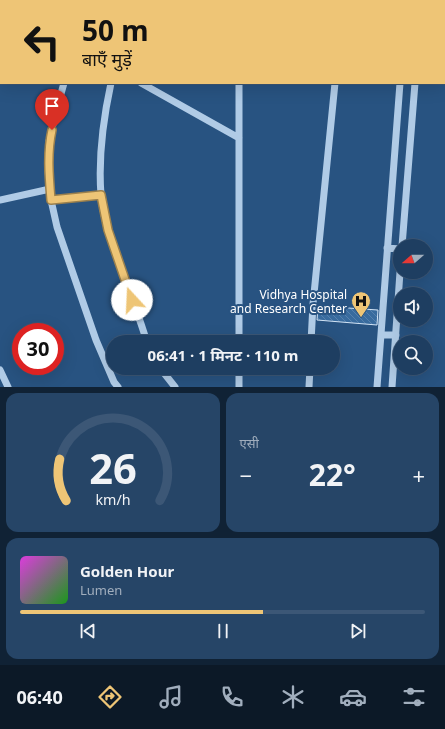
<!DOCTYPE html>
<html lang="hi">
<head>
<meta charset="utf-8">
<style>
	:root { --surface:#1e3e61; --page:#264567; --text:#f1f3f6; --muted:#a1aebd; --line:#3c5776; --accent:#eec576 }
	body { margin:0; font-family:"Noto Sans","Noto Sans Devanagari",sans-serif; background:var(--page); color:var(--text); height:100vh; display:flex; flex-direction:column; font-size:15px; white-space:nowrap }
	* { box-sizing:border-box; margin:0 }
	p { font-size:13px; color:var(--muted) }
	.icon { flex:none; width:22px; height:22px; fill:none; stroke:currentColor; stroke-width:2; stroke-linecap:round; stroke-linejoin:round }
	.map { position:relative; height:387px; overflow:hidden }
	.drawer { display:flex; flex-direction:column; gap:6px; padding:6px; background:#102235; flex:1 }
	.drawer>* { flex:none }
	.banner { position:absolute; left:0px; top:0px; width:445px; height:84px; box-shadow:0 4px 16px #0002,0 0 0 1px var(--line); background:#eec576; color:#111; overflow:hidden }
	.needle { width:26px; rotate:250deg }
	.controls { position:absolute; left:393px; top:239px; display:grid; gap:8px }
	.controls a { display:grid; place-items:center; width:40px; height:40px; border-radius:50%; background:var(--surface); box-shadow:0 4px 16px #0002,0 0 0 1px var(--line); font-size:20px }
	.speed { position:absolute; left:12px; top:323px; display:flex; gap:8px; font-size:20px; font-weight:700; text-align:center }
	.speed>* { display:grid; place-content:center; width:52px; height:52px; border-radius:50%; background:var(--surface); box-shadow:0 4px 16px #0002,0 0 0 1px var(--line); line-height:1 }
	.speed .limit { border:6px solid #d22; background:#fff; color:#111 }
	.pin { position:absolute; display:grid; place-items:center; width:34px; height:34px; color:#fff; margin:-41px -17px; border-radius:50% 50% 50% 0; rotate:-45deg; box-shadow:0 0 4px #0007 }
	.pin .icon { rotate:45deg }
	.me { position:absolute; width:44px; margin:-22px; rotate:340deg; stroke-linejoin:round; filter:drop-shadow(0 0 3px #0008) }
	.turn { display:flex; align-items:center; gap:14px; height:84px; padding:0 16px; font-size:18px }
	.turn .icon { width:52px; height:52px; stroke-width:2.5 }
	.turn b { display:block; font-size:28px; line-height:34px }
	.big { font-size:30px; font-weight:700; line-height:1.1 }
	.drawer .widget { flex:1; display:flex; flex-direction:column; justify-content:center; gap:6px; min-width:0; padding:0 14px; border-radius:12px; background:var(--page) }
	.drawer .dial { align-items:center; gap:0 }
	.dial svg { height:104px; overflow:visible; fill:none; stroke:var(--line); stroke-width:7; stroke-linecap:round; text-anchor:middle }
	.dial text { fill:var(--text); stroke:none }
	.song { display:flex; align-items:center; gap:12px }
	.cover { width:48px; height:48px; border-radius:6px; background:linear-gradient(135deg,hsl(300 70% 55%),hsl(120 70% 35%)) }
	.played { height:4px; border-radius:2px; background:linear-gradient(90deg,var(--accent) 60%,var(--line) 60%) }
	.keys { display:flex; justify-content:space-around; direction:ltr }
	.heat { display:flex; justify-content:space-between; align-items:center; font-size:22px; direction:ltr }
	.drawer .tiles { flex:1; display:grid; gap:6px; grid-template-columns:1fr 1fr }
	.widget:last-child { grid-column:span 2 }
	.trip { position:absolute; left:106px; top:335px; width:234px; height:40px; border-radius:20px; background:var(--surface); box-shadow:0 4px 16px #0002,0 0 0 1px var(--line); font-weight:700; line-height:40px; text-align:center }
	.tabs { display:flex; height:64px; justify-content:space-around; align-items:center; background:#0c1927; color:var(--muted) }
	.tabs .icon { width:28px; height:28px }
	.tabs .active { color:var(--accent) }
	.tabs b { font-size:18px; color:var(--text) }
	.map>svg:first-child { display:block }
</style>
</head>
<body>
<div class="map">
<svg width="445" height="387" viewBox="0 0 445 387">
	<defs>
		<pattern id="building-back-hatch" width="6" height="6" patternUnits="userSpaceOnUse"><rect width="6" height="6" fill="#386b9e"/><path d="M-1 5l2 2M0 0l6 6M5-1l2 2" fill="none" stroke="#5681ad"/></pattern>
	</defs>
	<rect width="100%" height="100%" fill="#285381"/>
	<path fill="url(#building-back-hatch)" stroke="#d3e4f5" d="M 318,306 L 378,310 L 377,325 L 317,320 Z"/>
	<g fill="none" stroke-linecap="round" stroke-linejoin="round">
		<path stroke="#b0cbe6" stroke-width="7" d="M 234,0 L 234,1
			M 95,1 L 96,0
			M 142,1 L 143,0
			M 440,1 L 443,0
			M 64,83 L 57,108 L 49,141 L 48,171 L 51,200 L 57,227 L 96,340 L 114,382 L 118,387
			M 111,83 C 103,120 98,157 101,195 C 103,220 112,244 121,268 C 130,292 139,317 147,342
			M 141,83 L 239,138
			M 0,200 L 50,189
			M 51,200 L 101,195
			M 402,246 L 415,83
			M 387,248 L 400,249
			M 381,335 L 396,335
			M 239,342 L 239,83
			M 311,342 L 313,304 L 335,83
			M 160,368 L 175,387
			M 0,370 L 8,387
			M 239,387 L 239,368
			M 309,387 L 310,368
			M 377,387 L 400,83
			M 392,387 L 400,272"/>
		<path stroke="#f1f6fd" stroke-width="10" d="M 374,0 L 375,1
			M 405,0 L 406,1
			M 427,1 L 427,0
			M 444,38 L 445,39
			M 444,67 L 445,68"/>
	</g>
	<g fill="none" stroke-linecap="round" stroke-linejoin="round">
		<g stroke="#9b804d" stroke-width="10">
			<path id="route" d="M 52,130 C 47,153 49,176 51,200 L 101,195 L 108,230 L 132,300"/>
		</g>
		<use href="#route" stroke="#eec576" stroke-width="7"/>
	</g>
	<defs>
		<g id="hospital-pin" transform="scale(1)"><path d="M0 17L-7.5 6A9.5 9.5 0 1 1 7.5 6Z" fill="#eec576" stroke="#285381"/><path d="M-5-5h3v3.5h4V-5h3V5h-3V1.5h-4V5h-3Z" fill="#111"/></g>
	</defs>
	<g fill-rule="evenodd">
		<use href="#hospital-pin" x="361" y="301"/>
	</g>
	<g text-anchor="middle" dominant-baseline="central" stroke-width="4" stroke-linejoin="round" paint-order="stroke">
		<g font-size="12" fill="#fff" stroke="#285381" text-anchor="end">
			<text x="347" y="294">Vidhya Hospital<tspan x="347" dy="14">and Research Center</tspan></text>
		</g>
	</g>
</svg>
<div class="controls">
<a><svg class="needle" viewBox="-14 -14 28 28"><path d="M0-13l5 13h-10z" fill="#e53935"/><path d="M0 13l5-13h-10z" fill="#a1aebd"/></svg></a>
<a><svg class="icon" aria-label="sound" viewBox="0 0 24 24"><path d="M4 9h4l5-4v14l-5-4H4zM17 9q2 3 0 6"/></svg></a>
<a><svg class="icon" aria-label="search" viewBox="0 0 24 24"><circle cx="10" cy="10" r="6"/><path d="M15 15l6 6"/></svg></a>
</div>
<div class="speed"><div class="limit">30</div></div>
<div class="pin" style="left:52px;top:130px;background:#d93025"><svg class="icon" aria-label="arrive" viewBox="0 0 24 24"><path d="M6 21V4h12l-3 4 3 4H6"/></svg></div>
<svg class="me" style="left:132px;top:300px" viewBox="-20 -20 40 40"><circle r="19" fill="#fff"/><path d="M0-13L10 11 0 6-10 11z" fill="#eec576"/></svg>
<div class="trip">06:41 · 1 मिनट · 110 m</div>
<div class="banner">
<div class="turn"><svg class="icon" aria-label="left" viewBox="0 0 24 24"><path d="M17 20v-9H6M10 6l-5 5 5 5"/></svg><div><b>50 m</b>बाएँ मुड़ें</div></div>
</div>
</div>
<section class="drawer">
<div class="tiles">
<div class="widget dial"><svg viewBox="0 0 100 80">
<path d="M14 69A42 42 0 1 1 86 69"/>
<path d="M14 69A42 42 0 0 1 9 37" stroke="#eec576"/>
<text x="50" y="56" font-size="32" font-weight="700">26</text>
<text x="50" y="72" font-size="11">km/h</text>
</svg></div>
<div class="widget"><p>एसी</p>
<div class="heat"><a>−</a><b class="big">22°</b><a>+</a></div>
</div>
<div class="widget">
<div class="song"><i class="cover"></i><div><b>Golden Hour</b><p>Lumen</p></div></div>
<div class="played"></div>
<div class="keys"><svg class="icon" aria-label="previous" viewBox="0 0 24 24"><path d="M18 5L8 12l10 7zM5 5v14"/></svg><svg class="icon" aria-label="pause" viewBox="0 0 24 24"><path d="M8 5v14M16 5v14"/></svg><svg class="icon" aria-label="next" viewBox="0 0 24 24"><path d="M6 5l10 7-10 7zM19 5v14"/></svg></div>
</div>
</div>
</section>
<nav class="tabs">
<b>06:40</b>
<svg class="icon active" aria-label="directions" viewBox="0 0 24 24"><path d="M12 3l9 9-9 9-9-9zM9 14v-3h6M13 9l2 2-2 2"/></svg>
<svg class="icon" aria-label="music" viewBox="0 0 24 24"><path d="M9 18V5l10-2v13"/><circle cx="6" cy="18" r="3"/><circle cx="16" cy="16" r="3"/></svg>
<svg class="icon" aria-label="phone" viewBox="0 0 24 24"><path d="M5 4h4l2 5-3 2q2 4 5 5l2-3 5 2v4C11 20 4 13 5 4z"/></svg>
<svg class="icon" aria-label="climate" viewBox="0 0 24 24"><path d="M12 3v18M4 7l16 10M4 17L20 7"/></svg>
<svg class="icon" aria-label="car" viewBox="0 0 24 24"><path d="M5 17H2v-5l4-1 3-4h7l3 4 3 1v5h-3M9 17h6M6 11h13"/><circle cx="7" cy="17" r="2"/><circle cx="17" cy="17" r="2"/></svg>
<svg class="icon" aria-label="filters" viewBox="0 0 24 24"><path d="M4 7h16M4 17h16"/><circle cx="9" cy="7" r="2"/><circle cx="15" cy="17" r="2"/></svg>
</nav>
</body>
</html>
